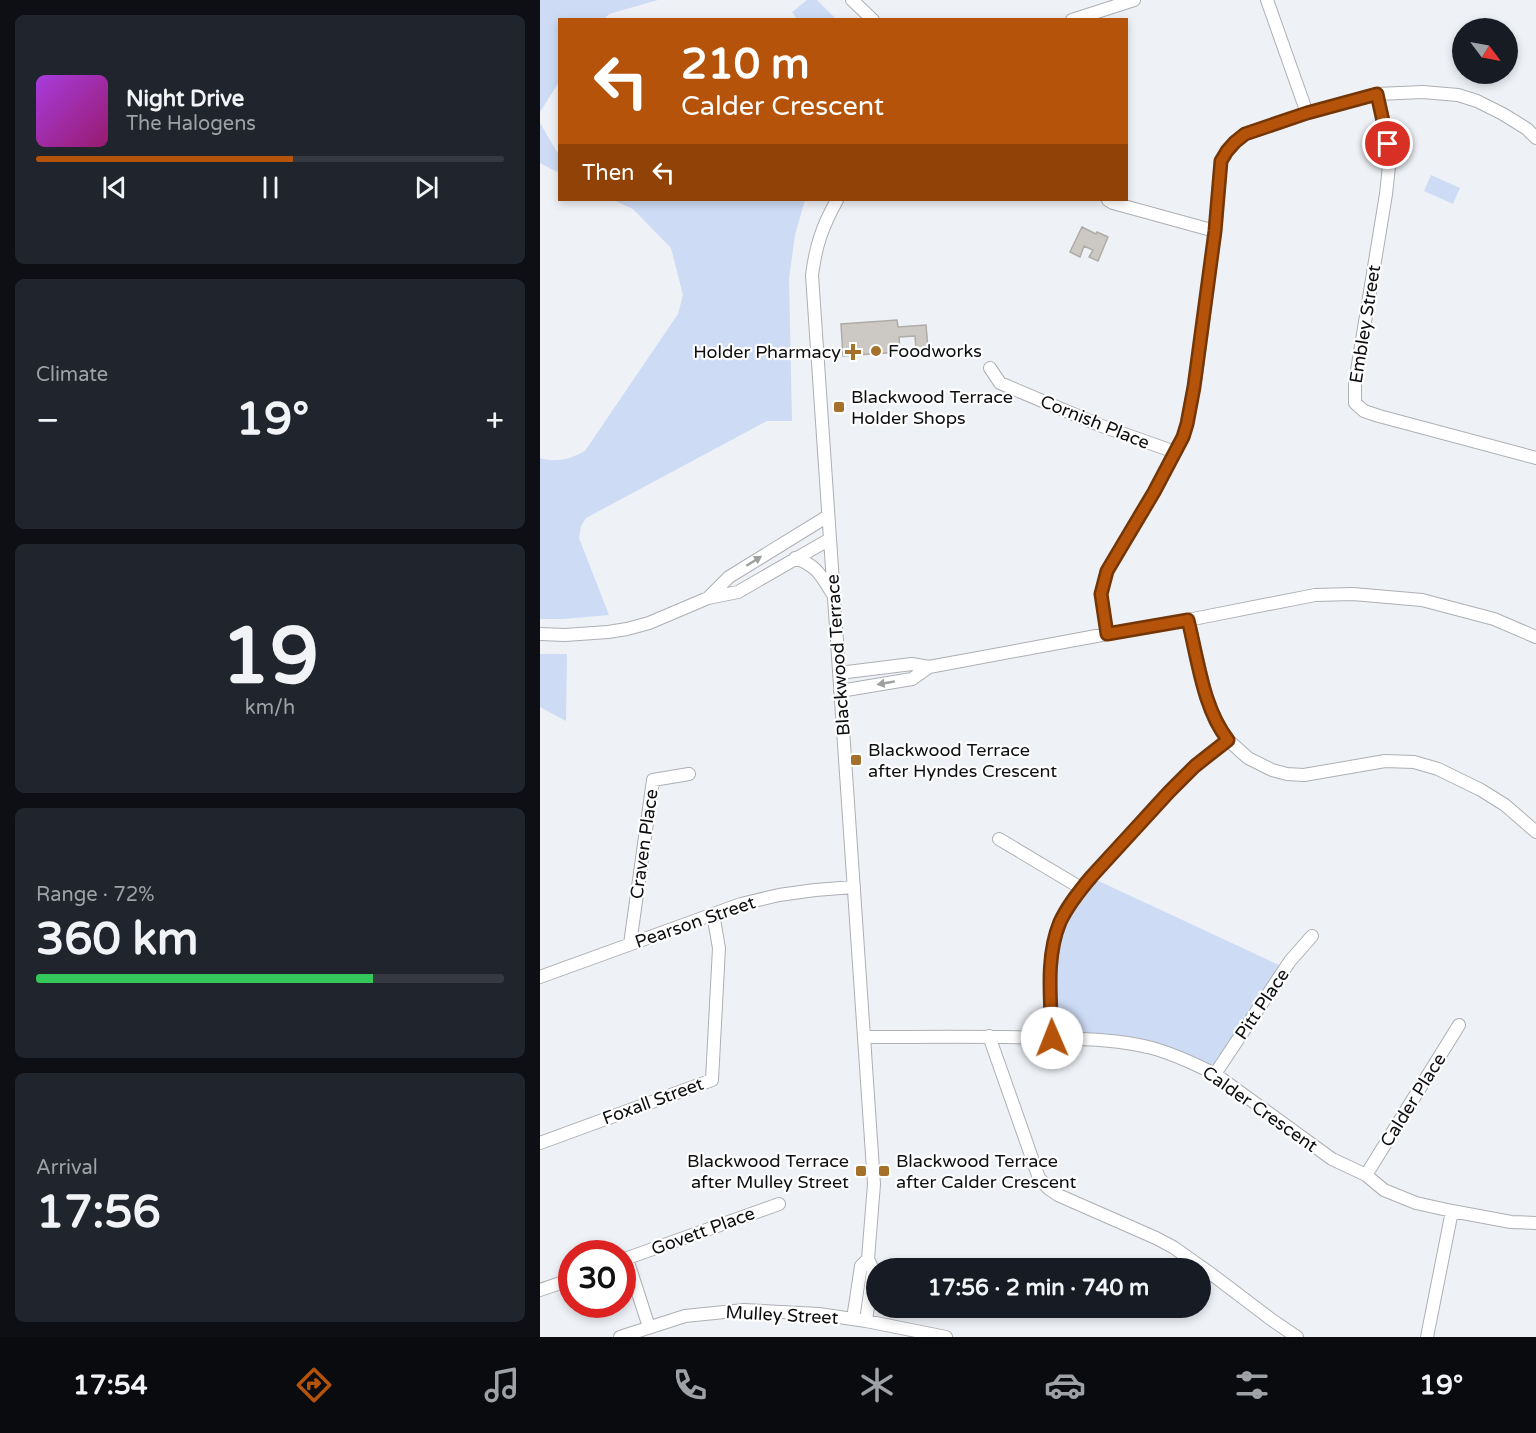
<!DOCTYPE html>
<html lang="en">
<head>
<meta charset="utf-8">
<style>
	:root { --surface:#171b24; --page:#20242c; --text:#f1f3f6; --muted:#9ea1a6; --line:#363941; --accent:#b45309 }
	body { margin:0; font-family:"Varela Round",sans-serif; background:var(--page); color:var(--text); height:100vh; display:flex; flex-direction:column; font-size:22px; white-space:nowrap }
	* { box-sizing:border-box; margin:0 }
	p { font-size:20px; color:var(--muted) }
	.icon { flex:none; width:33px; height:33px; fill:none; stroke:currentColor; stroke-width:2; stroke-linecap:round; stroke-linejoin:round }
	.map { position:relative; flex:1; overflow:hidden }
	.details { display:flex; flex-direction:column; gap:15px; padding:15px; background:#0d0f14; width:540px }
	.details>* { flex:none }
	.top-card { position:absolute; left:18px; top:18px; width:570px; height:183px; border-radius:0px; box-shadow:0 3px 9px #0003; background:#b45309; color:#fff; overflow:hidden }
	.needle { width:39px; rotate:122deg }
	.tools { position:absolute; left:912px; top:18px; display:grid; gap:12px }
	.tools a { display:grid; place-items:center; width:66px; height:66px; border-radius:50%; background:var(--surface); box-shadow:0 3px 9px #0003; font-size:30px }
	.speed { position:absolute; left:18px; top:1240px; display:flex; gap:12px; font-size:30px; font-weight:700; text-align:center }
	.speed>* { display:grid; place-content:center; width:78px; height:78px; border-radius:50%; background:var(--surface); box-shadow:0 3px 9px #0003; line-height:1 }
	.speed .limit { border:9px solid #d22; background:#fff; color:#111 }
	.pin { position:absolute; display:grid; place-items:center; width:51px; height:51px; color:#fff; margin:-26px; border:3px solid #fff; border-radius:50%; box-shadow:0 2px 6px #0007 }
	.me { position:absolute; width:66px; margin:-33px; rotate:359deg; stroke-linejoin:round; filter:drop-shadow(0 0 4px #0008) }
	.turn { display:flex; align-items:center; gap:21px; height:126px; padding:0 24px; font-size:27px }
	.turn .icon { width:78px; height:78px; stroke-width:2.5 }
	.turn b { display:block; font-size:42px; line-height:51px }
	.then { display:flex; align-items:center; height:57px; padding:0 24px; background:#0003; gap:12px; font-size:22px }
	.big { font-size:45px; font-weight:700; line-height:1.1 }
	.details .widget { flex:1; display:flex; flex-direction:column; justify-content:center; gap:9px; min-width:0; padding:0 21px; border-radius:9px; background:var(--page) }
	.details .dial { align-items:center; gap:0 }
	.dial b { font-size:78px; line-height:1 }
	.song { display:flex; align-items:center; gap:18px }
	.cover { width:72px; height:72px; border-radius:9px; background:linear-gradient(135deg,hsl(280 70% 55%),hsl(320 70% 35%)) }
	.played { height:6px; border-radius:3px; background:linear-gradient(90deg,var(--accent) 55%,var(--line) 55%) }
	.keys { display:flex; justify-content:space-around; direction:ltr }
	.heat { display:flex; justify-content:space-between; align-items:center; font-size:33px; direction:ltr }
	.charge { height:9px; border-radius:4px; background:linear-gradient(90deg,#34c759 72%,var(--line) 0) }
	.trip { position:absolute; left:326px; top:1258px; width:345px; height:60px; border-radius:30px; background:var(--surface); box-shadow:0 3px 9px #0003; font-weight:700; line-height:60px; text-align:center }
	.tabs { display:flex; height:96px; justify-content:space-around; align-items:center; background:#090b0e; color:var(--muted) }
	.tabs .icon { width:42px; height:42px }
	.tabs .active { color:var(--accent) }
	.tabs b { font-size:27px; color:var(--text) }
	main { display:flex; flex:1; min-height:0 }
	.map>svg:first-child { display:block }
</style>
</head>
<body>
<main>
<section class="details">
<div class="widget">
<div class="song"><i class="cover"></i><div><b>Night Drive</b><p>The Halogens</p></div></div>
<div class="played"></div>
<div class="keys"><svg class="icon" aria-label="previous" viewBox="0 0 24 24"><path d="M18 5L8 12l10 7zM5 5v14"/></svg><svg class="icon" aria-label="pause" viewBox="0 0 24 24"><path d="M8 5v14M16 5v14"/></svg><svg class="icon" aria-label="next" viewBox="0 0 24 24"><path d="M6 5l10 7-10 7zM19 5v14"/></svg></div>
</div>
<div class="widget"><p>Climate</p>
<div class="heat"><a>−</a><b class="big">19°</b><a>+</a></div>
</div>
<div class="widget dial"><b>19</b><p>km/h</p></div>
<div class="widget"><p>Range · 72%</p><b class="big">360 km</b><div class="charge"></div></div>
<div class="widget"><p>Arrival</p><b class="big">17:56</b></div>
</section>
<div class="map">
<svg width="996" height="1337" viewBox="0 0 996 1337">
	<rect width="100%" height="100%" fill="#eef1f6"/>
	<path fill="#cddbf5" d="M 0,0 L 118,0 L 69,14 L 64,19 L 20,20 L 19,82 L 0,112 Z
		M 267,0 L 277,0 L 296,19 L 257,19 L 252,12 Z
		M 0,123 L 17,152 L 19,153 L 19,173 L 0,163 Z
		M 891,175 L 920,188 L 913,204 L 884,191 Z
		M 73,200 L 265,200 L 255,235 L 249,279 L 252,421 L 227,421 L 46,518 L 41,526 L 39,538 L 69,615 L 23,619 L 0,619 L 0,458 C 16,463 31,459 45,451 L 138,314 L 143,295 L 131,248 L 93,209 Z
		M 0,654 L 27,654 L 26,721 L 0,707 Z
		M 550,877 L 743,967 L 674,1070 L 601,1045 L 512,1035 L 511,936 Z"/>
	<path fill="#ccc8c4" stroke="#afaba7" stroke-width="1.5" d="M 542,227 L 556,234 L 557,232 L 568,237 L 558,261 L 549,257 L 553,250 L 544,246 L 540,257 L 530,252 Z
		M 357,320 L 358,327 L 386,325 L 388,349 L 376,350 L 375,336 L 359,337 L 360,352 L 303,356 L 301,324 Z"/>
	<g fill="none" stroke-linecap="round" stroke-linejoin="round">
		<g stroke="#adafb4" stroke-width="14">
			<path id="minor" d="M 312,0 L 333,20
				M 727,0 L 767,113
				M 532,20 L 594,0
				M 837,94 L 846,132 L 850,157 L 846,194 L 815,383 L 815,403 L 824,411 L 839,416 L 996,458
				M 297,200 C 282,227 276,245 272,275 L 334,1184 L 328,1259 L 333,1270 L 326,1321
				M 568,200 L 573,203 L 675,231
				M 450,368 L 460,383 L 559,425 L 635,452
				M 255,558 C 276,565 281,575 292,593
				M 168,598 L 189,577 L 288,516
				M 648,620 L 667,700 L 675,720 L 688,740 L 708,758 L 732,770 L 747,774 L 764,775 L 845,761 L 874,762 L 898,769 L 941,790 L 965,805 L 996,832
				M 0,634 L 25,635 L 68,632 L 87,629 L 109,623 L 168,598 L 198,592 L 290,539
				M 567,634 L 561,594 L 567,571 L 614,492 L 643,437 L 647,424 L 656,375 L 675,231 L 681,161 L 687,151 L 695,142 L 705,134 L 767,113 L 837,94 L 883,92 L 918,95 L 937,101 L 963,114 L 987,129 L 996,138
				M 299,673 L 372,664 L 389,667 L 567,634 L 648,620 L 775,595 L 813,594 L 882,600 L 954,619 L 996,637
				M 300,691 L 372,679 L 389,667
				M 459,839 L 541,888
				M 90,944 L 113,780 L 149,774
				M 0,977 L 201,904 L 239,895 L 275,890 L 314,887
				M 449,1036 L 499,1178 L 508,1188 L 518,1195 L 616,1238 L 633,1247 L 674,1276 L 732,1320 L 757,1337
				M 325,1037 C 386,1037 447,1036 508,1038 C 542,1039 578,1039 612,1048 C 634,1054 655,1064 675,1074 L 792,1159 L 826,1175 L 844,1190 L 876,1203 L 912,1211 L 971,1222 L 996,1223
				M 511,1038 C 511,1000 506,960 519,924 C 531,895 556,871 577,848 C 603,821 627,790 656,765 C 666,757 678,749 688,740
				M 675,1074 L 750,961 L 772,936
				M 0,1143 L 172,1080 L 179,948 L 173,914
				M 826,1175 L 919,1025
				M 87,1259 L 109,1327
				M 82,1260 L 239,1204
				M 0,1290 L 32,1279
				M 313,1319 L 321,1266 L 328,1259
				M 80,1337 L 145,1316 L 204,1310 L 279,1314 L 326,1321 L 406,1337
				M 887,1337 L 912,1211"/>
		</g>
		<use href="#minor" stroke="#fff" stroke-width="12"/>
	</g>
	<defs><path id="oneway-solid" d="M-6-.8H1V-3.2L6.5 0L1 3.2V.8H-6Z" transform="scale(1.5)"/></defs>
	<g fill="#9e9f9f">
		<use href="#oneway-solid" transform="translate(214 561) rotate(-32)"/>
		<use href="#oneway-solid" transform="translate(346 683) rotate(170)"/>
	</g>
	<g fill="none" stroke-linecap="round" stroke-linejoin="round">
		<g stroke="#753606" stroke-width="15">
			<path id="route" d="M 512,1038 C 511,1000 505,958 520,922 C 528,905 540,890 552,876 L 629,792 L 655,766 L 688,740 C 663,708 658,660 648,620 L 567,634 L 561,594 L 567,571 L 614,492 L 643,437 L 647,424 L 654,387 L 675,231 L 681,161 L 687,151 L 695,142 L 705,134 L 767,113 L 837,94 L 848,144"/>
		</g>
		<use href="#route" stroke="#b45309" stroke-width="10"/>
	</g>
	<g fill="#a5702a" stroke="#fefefe" stroke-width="2">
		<circle cx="336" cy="351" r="6"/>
		<path d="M310 343h6v6h6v6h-6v6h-6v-6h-6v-6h6z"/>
		<rect x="293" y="401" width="12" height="12" rx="3"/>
		<rect x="310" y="754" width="12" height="12" rx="3"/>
		<rect x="315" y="1165" width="12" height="12" rx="3"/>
		<rect x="338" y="1165" width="12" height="12" rx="3"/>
	</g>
	<g text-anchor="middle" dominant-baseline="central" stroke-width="4.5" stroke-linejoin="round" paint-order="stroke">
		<g font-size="18" fill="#0d0e10" stroke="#fefefe">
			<text transform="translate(825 324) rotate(-81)">Embley Street</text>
			<text transform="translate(555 422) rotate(22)">Cornish Place</text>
			<text transform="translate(298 655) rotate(-94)">Blackwood Terrace</text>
			<text transform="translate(104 844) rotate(-82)">Craven Place</text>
			<text transform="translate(155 922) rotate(-19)">Pearson Street</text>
			<text transform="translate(722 1004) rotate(-56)">Pitt Place</text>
			<text transform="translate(873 1100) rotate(-58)">Calder Place</text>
			<text transform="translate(113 1101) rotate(-20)">Foxall Street</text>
			<text transform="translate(720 1109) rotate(35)">Calder Crescent</text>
			<text transform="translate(163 1231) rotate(-20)">Govett Place</text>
			<text transform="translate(242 1315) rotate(3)">Mulley Street</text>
		</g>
		<g font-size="18" fill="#0d0e10" stroke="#fefefe" text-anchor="start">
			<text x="348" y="351">Foodworks</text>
			<text x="301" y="352" text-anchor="end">Holder Pharmacy</text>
			<text x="311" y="397">Blackwood Terrace<tspan x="311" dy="21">Holder Shops</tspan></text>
			<text x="328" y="750">Blackwood Terrace<tspan x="328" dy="21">after Hyndes Crescent</tspan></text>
			<text x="309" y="1161" text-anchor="end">Blackwood Terrace<tspan x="309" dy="21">after Mulley Street</tspan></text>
			<text x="356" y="1161">Blackwood Terrace<tspan x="356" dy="21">after Calder Crescent</tspan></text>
		</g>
	</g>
</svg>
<div class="tools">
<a><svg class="needle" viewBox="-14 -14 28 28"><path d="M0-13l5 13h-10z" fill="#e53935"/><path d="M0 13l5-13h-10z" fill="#9ea1a6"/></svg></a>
</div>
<div class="speed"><div class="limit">30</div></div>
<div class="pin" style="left:848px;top:144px;background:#d93025"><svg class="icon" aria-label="arrive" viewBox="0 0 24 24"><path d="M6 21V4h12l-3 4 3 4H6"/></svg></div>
<svg class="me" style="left:512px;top:1038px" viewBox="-20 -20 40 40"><circle r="19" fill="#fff"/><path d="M0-13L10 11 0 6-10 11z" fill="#b45309"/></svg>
<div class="trip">17:56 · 2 min · 740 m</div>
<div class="top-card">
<div class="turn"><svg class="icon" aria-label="left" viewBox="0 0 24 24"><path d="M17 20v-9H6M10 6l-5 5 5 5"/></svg><div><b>210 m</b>Calder Crescent</div></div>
<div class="then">Then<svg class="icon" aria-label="left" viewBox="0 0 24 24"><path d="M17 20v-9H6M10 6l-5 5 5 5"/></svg></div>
</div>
</div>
</main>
<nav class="tabs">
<b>17:54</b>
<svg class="icon active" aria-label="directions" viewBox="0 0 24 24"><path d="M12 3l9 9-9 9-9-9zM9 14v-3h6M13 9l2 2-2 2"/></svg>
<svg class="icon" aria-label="music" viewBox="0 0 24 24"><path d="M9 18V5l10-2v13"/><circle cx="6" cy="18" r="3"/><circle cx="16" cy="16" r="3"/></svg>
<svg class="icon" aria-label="phone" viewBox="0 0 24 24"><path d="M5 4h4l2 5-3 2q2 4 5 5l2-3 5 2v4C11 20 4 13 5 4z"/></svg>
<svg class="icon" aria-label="climate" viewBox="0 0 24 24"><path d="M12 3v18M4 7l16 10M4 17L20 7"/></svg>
<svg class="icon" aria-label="car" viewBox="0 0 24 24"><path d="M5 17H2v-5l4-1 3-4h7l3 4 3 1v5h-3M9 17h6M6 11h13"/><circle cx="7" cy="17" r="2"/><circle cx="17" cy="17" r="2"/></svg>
<svg class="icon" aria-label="filters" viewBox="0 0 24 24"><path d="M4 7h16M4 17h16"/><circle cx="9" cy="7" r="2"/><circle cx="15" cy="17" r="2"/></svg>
<b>19°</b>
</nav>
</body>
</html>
